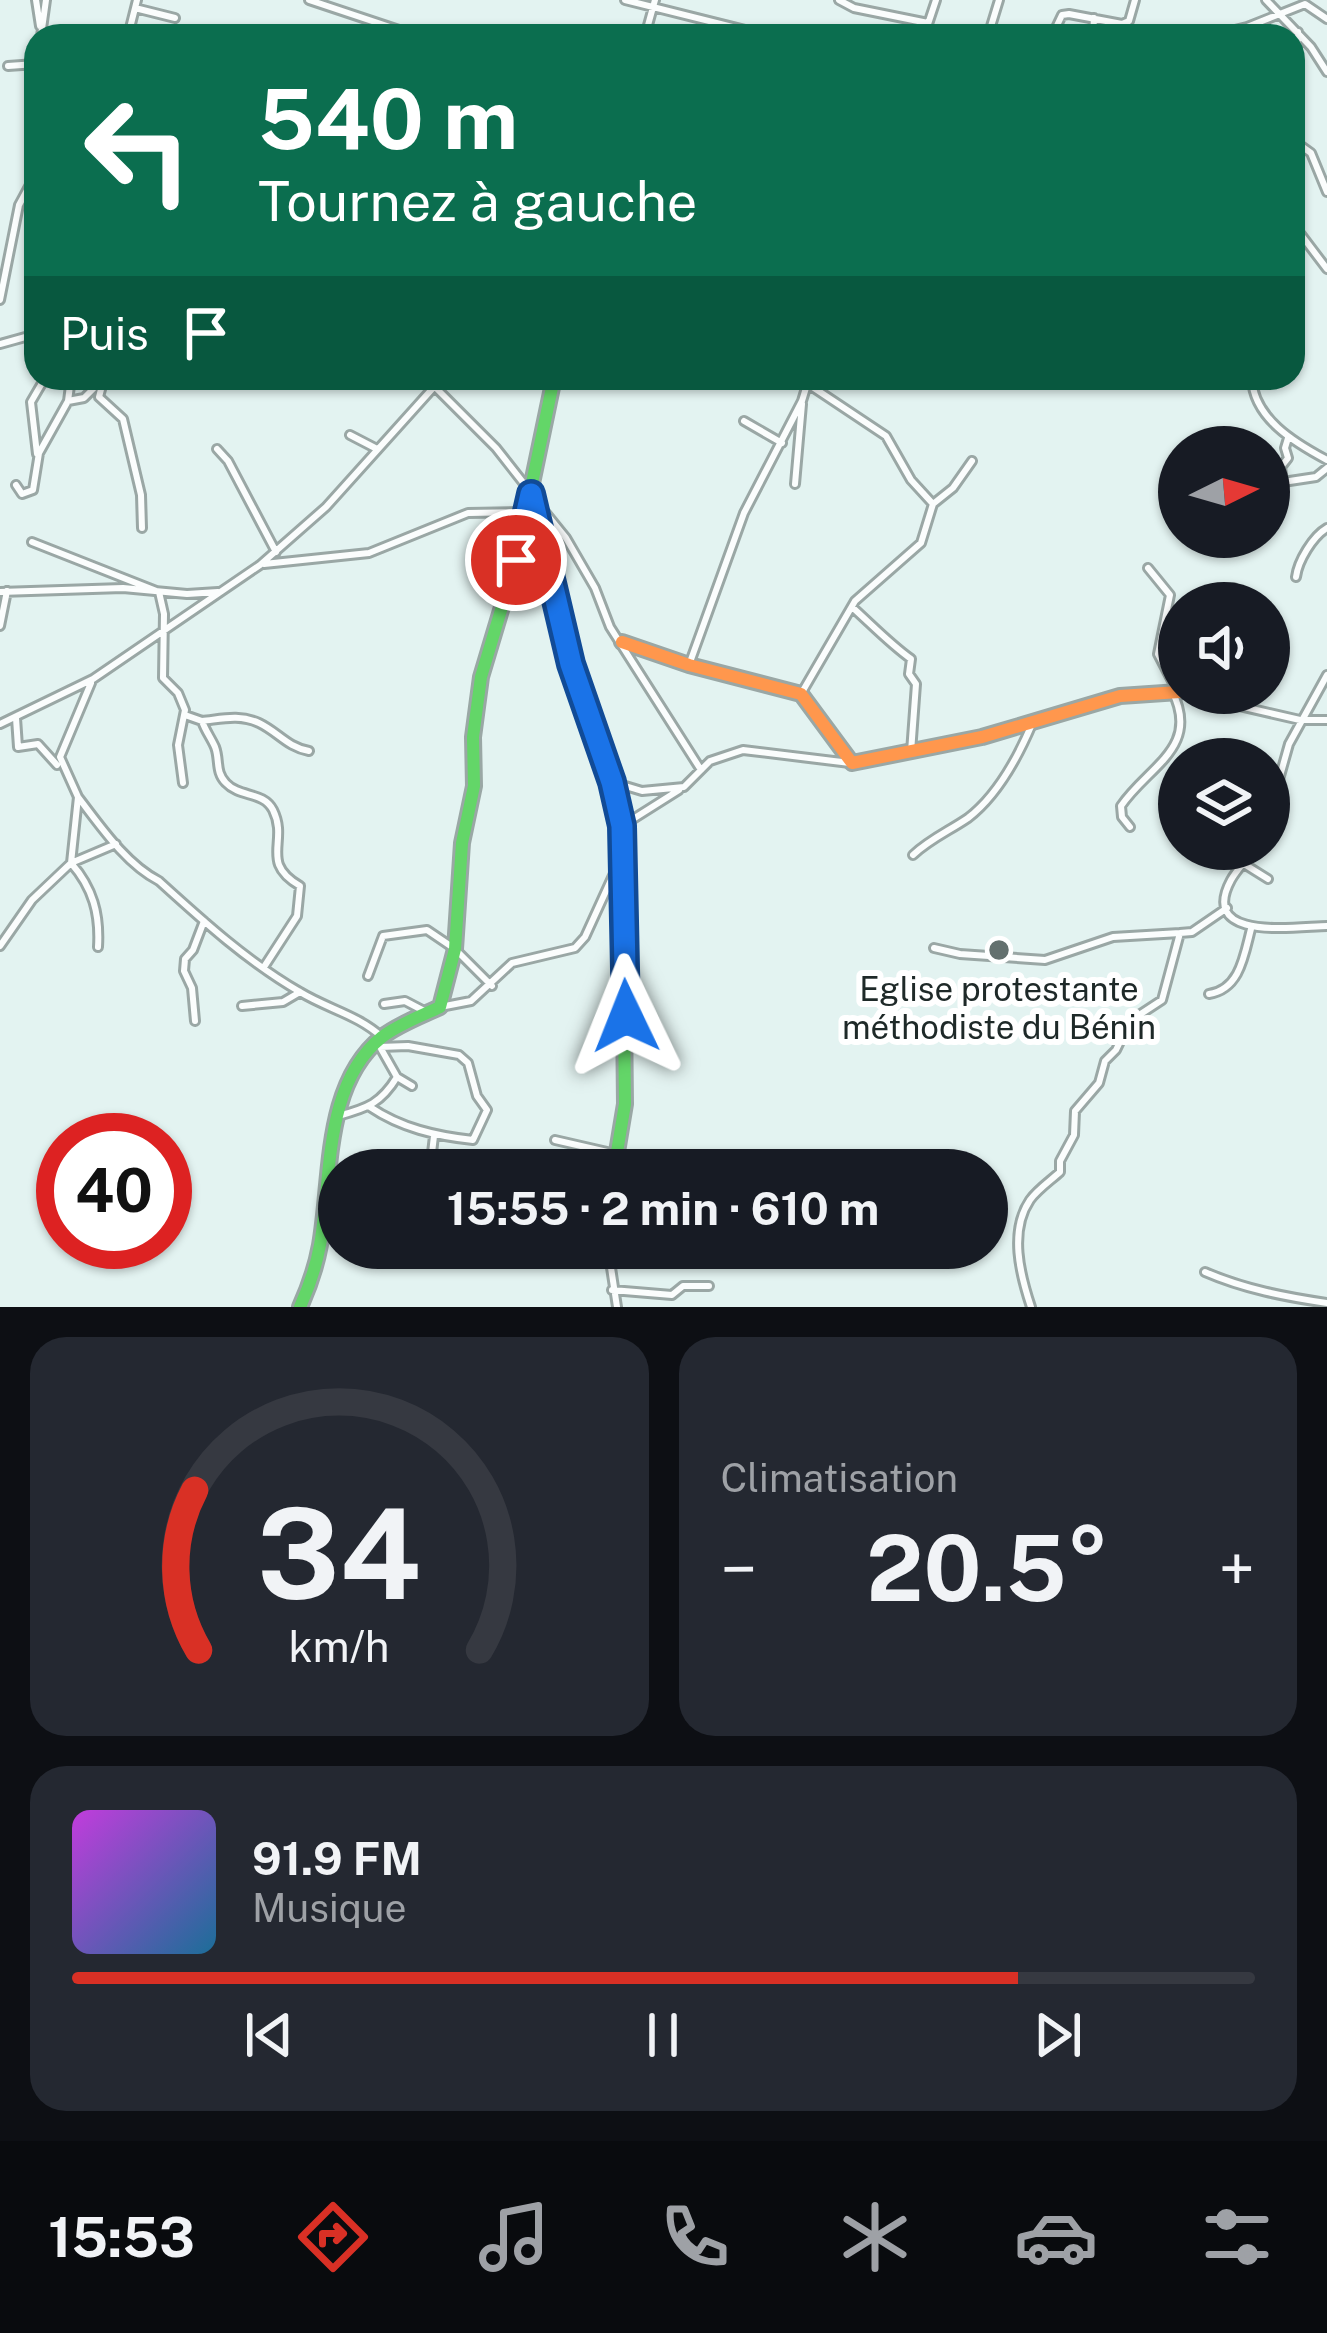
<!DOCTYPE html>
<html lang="fr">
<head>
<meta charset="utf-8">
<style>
	:root { --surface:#171b24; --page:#242831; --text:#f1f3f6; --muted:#9ea1a6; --line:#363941; --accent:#d93025 }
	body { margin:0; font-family:"Public Sans",sans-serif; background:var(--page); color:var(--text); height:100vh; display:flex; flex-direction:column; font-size:45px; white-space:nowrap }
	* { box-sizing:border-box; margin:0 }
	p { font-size:39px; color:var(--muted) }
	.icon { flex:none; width:66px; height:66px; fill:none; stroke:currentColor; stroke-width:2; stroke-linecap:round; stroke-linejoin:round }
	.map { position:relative; height:1307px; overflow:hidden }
	.details { display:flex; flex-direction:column; gap:30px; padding:30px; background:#0d0f14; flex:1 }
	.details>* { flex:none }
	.hud { position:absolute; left:24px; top:24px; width:1281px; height:366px; border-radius:36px; box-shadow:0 3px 9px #0004; background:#0b6e4f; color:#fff; overflow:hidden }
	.needle { width:78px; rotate:85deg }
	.fabs { position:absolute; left:1158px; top:426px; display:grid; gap:24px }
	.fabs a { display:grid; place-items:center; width:132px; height:132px; border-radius:50%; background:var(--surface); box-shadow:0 3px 9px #0004; font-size:60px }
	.speed { position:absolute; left:36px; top:1113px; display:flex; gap:24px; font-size:60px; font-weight:700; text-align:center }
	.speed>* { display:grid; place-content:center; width:156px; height:156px; border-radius:50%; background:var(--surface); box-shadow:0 3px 9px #0004; line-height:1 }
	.speed .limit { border:18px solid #d22; background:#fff; color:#111 }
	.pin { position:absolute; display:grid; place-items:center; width:102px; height:102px; color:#fff; margin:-51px; border:6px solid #fff; border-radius:50%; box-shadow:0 3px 12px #0007 }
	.me { position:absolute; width:132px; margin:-66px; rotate:358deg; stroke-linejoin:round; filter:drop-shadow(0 0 9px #0008) }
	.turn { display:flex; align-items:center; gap:42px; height:252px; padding:0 36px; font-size:54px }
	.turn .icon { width:156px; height:156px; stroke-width:2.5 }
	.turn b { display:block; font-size:84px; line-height:102px }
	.then { display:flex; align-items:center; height:114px; padding:0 36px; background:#0003; gap:24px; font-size:45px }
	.big { font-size:90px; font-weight:700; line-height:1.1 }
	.details .tile { flex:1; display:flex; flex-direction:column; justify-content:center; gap:18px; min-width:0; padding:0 42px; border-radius:36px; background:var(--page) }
	.details .dial { align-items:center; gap:0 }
	.dial svg { height:312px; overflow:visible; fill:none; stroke:var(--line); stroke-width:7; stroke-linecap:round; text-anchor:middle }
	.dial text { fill:var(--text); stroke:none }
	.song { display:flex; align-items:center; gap:36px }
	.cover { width:144px; height:144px; border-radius:18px; background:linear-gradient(135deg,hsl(290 70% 55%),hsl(200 70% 35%)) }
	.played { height:12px; border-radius:6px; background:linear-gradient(90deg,var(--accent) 80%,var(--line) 80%) }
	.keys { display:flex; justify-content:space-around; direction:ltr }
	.heat { display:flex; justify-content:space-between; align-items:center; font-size:66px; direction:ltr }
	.details .tiles { flex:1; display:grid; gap:30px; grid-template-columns:1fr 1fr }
	.tile:last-child { grid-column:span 2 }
	.trip { position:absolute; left:318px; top:1149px; width:690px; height:120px; border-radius:60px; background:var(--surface); box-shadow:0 3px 9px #0004; font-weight:700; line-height:120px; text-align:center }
	.dock { display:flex; height:192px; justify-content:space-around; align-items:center; background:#090b0e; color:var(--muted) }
	.dock .icon { width:84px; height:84px }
	.dock .current { color:var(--accent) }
	.dock b { font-size:54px; color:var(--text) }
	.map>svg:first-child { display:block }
</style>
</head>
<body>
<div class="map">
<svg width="1327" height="1307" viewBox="0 0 1327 1307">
	<rect width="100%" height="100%" fill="#e3f3f1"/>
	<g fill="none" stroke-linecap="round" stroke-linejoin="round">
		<g stroke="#9aa7a5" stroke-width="12">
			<path id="street" d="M 36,0 L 40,26
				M 309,0 L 402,31
				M 625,0 L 769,36
				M 839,0 L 854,8 L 928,23
				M 1266,0 L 1311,47 L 1327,72
				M 135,8 L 175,18
				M 41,36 L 46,0
				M 128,36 L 137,0
				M 645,36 L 655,0
				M 924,36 L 936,0
				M 988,36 L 999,0
				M 1052,36 L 1062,15 L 1069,14 L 1122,24 L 1129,21 L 1135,0
				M 1093,36 L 1094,18
				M 1210,36 L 1247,27 L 1305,4 L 1327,19
				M 36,64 L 33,83 L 36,107
				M 8,66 L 36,64
				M 1293,106 L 1298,32
				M 1293,140 L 1311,153 L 1327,192
				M 24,198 L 36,199
				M 1293,224 L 1327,269
				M 0,300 L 19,205 L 32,181 L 36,149
				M 0,344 L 36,334
				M 104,378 L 99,397 L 123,419 L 141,495 L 142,528
				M 1252,378 C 1253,418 1295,443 1327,460
				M 434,386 L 496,448 L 529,490
				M 68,401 L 84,398 L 101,381
				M 744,421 L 782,443
				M 350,435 L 377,449
				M 1288,438 L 1285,448 L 1288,458 L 1281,467 L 1283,482 L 1316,477 L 1327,468
				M 217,449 L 228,461 L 276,552
				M 37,454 L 31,402 L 45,378
				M 795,484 L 802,404
				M 16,485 L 22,494 L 33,490 L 39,453 L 68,401 L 71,378
				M 536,501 L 566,538 L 595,588 L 610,627 L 701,770
				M 933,504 L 953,488 L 972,461
				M 32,542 L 159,592 L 164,614 L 163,678 L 178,693 L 185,710 L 178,745 L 183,783
				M 264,564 L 369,553 L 468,513 L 527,512
				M 1148,568 L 1170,595 L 1158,654 L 1172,681
				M 1296,577 C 1298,561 1313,536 1327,528
				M 1234,588 L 1239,603
				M 0,592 L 123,588 L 187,594 L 218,592
				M 852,607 C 872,625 890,644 911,659 L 909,674 L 916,684 L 911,752
				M 0,626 L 7,591
				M 689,665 L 744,513 L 802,401 L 809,378
				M 1183,693 L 1300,720 L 1327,720
				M 801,694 L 855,601 L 921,543 L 933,504 L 911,480 L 886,436 L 808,384
				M 185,715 L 202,721 C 205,730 211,738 215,747 C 220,760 215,772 226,783 C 240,798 263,791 273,810 C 289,842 259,862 300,886 L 297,916 L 264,967
				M 16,718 L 18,747 L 38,744 L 57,765
				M 202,721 C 222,719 239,714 259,723 C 278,732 287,747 309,751
				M 0,724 L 93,679 L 260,565 L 326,507 L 442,378
				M 612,782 L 642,791 L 684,787 L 710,761 L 743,750 L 850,763
				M 78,797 C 101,827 126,864 159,881 C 203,921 248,962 300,992 C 328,1009 358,1015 382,1037
				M 1269,815 L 1289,744 L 1327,675
				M 622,826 L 679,790
				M 1130,827 L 1122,817 L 1121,806 C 1148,766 1201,748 1172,691
				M 1254,849 C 1247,860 1237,869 1231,880 C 1197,943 1300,926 1327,926
				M 913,855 C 930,839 949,831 968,818 C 998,795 1018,757 1032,724
				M 1244,864 L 1268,879
				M 0,946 L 32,900 L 71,863 L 78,797 L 60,757 L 91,683
				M 98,947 C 100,914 93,888 71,863 L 116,844
				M 934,948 L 960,954 L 1045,960 L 1113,937 L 1180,933
				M 368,976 L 383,936 L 427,930 L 455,949 L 492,986
				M 1209,994 C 1240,989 1244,956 1251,929
				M 384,1004 L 405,1001 L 428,1013
				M 242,1006 L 283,1002 L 300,992
				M 440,1007 L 471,1001 L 512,963 L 575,948 L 585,937 L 621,858
				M 195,1021 L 192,988 L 184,971 L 185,959 L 193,950 L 204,921
				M 397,1077 L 412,1086
				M 370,1107 C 401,1128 436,1136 473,1140 L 487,1110 L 477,1096 L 468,1063 L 459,1055 L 408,1046 L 380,1047
				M 338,1116 C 368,1108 381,1103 397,1077 L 380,1047
				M 555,1140 L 616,1154
				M 430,1170 L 434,1136
				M 581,1248 L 608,1259
				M 608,1248 L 617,1307
				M 1205,1272 C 1244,1289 1286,1297 1327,1303
				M 612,1290 L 672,1295 L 683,1286 L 709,1286
				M 1031,1307 C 1020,1274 1009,1231 1030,1200 C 1037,1190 1050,1181 1060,1172 L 1060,1161 L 1074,1135 L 1075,1111 L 1099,1083 L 1105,1061 L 1116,1050 L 1130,1021 L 1162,1000 L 1180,933 L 1192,932 L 1227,908"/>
		</g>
		<g stroke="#9aa7a5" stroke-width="18">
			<path id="fast" d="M 532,499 L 571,664 L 612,782 L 622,826 L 625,1104 L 614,1170
				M 300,1307 C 309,1287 316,1267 320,1245 C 332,1178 323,1084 382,1037 C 399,1024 421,1016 440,1007 L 455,949 L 462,843 L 474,786 L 473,737 L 481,677 L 516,560 L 554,378"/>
		</g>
		<g stroke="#9aa7a5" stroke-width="18">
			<path id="slow" d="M 622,642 L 689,665 L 801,694 L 852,763 L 982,737 L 1120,696 L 1179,692"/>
		</g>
		<use href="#street" stroke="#fbfdfd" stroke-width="6"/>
		<use href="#fast" stroke="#63d668" stroke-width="12"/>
		<use href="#slow" stroke="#ff974d" stroke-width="12"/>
	</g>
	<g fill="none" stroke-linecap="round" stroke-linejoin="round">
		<g stroke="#114b97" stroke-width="30">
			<path id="route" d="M 516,560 L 531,494 L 571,664 L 612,782 L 622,826 L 626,1016"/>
		</g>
		<use href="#route" stroke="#1a73e8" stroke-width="21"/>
	</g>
	<circle fill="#63706e" stroke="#fff" stroke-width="4.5" cx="999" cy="950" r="12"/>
	<g text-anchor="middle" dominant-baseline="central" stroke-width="12" stroke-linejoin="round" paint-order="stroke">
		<g font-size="33" fill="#1e2928" stroke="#fff">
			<text x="999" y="989">Eglise protestante<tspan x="999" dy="38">méthodiste du Bénin</tspan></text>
		</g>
	</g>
</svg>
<div class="fabs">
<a><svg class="needle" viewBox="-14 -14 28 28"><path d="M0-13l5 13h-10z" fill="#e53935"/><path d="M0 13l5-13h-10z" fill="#9ea1a6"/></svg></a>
<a><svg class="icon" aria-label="sound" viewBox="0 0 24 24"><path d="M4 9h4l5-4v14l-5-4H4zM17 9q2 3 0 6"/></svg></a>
<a><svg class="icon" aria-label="layers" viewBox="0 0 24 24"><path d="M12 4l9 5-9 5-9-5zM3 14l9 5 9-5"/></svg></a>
</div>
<div class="speed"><div class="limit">40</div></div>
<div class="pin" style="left:516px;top:560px;background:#d93025"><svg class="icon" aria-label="arrive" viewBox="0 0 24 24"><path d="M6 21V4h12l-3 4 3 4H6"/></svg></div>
<svg class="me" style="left:626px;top:1016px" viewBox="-20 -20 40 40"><path d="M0-17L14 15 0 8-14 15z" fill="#1a73e8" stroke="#fff" stroke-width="4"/></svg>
<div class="trip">15:55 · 2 min · 610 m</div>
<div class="hud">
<div class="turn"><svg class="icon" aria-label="left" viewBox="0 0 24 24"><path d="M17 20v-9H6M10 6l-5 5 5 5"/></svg><div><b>540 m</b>Tournez à gauche</div></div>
<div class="then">Puis<svg class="icon" aria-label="arrive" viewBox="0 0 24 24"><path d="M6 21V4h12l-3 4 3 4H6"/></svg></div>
</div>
</div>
<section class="details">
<div class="tiles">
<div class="tile dial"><svg viewBox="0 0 100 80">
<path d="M14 69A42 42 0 1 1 86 69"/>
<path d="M14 69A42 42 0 0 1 13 28" stroke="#d93025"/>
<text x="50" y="56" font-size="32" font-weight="700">34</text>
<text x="50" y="72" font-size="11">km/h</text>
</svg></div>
<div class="tile"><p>Climatisation</p>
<div class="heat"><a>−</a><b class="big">20.5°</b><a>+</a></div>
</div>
<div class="tile">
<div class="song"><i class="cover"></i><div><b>91.9 FM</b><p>Musique</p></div></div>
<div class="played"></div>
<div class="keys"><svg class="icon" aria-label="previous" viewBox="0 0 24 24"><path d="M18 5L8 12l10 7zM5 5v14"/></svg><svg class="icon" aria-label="pause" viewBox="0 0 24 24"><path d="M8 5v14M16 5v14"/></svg><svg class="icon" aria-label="next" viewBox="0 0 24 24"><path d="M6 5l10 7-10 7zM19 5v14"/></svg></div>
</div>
</div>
</section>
<nav class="dock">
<b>15:53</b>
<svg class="icon current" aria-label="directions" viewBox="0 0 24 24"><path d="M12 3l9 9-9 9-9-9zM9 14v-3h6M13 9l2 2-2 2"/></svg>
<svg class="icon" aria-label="music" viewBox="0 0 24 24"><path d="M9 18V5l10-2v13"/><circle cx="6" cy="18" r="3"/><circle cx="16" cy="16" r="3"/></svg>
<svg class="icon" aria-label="phone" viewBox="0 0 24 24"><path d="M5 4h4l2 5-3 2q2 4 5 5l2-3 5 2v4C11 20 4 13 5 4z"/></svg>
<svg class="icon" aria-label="climate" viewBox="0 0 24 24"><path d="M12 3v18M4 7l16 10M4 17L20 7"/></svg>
<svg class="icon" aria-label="car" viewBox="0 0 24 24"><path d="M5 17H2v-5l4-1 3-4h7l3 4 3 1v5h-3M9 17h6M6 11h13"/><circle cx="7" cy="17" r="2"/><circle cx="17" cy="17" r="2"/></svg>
<svg class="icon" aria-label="filters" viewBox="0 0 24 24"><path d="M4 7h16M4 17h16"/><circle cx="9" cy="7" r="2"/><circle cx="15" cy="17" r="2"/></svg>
</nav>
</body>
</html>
